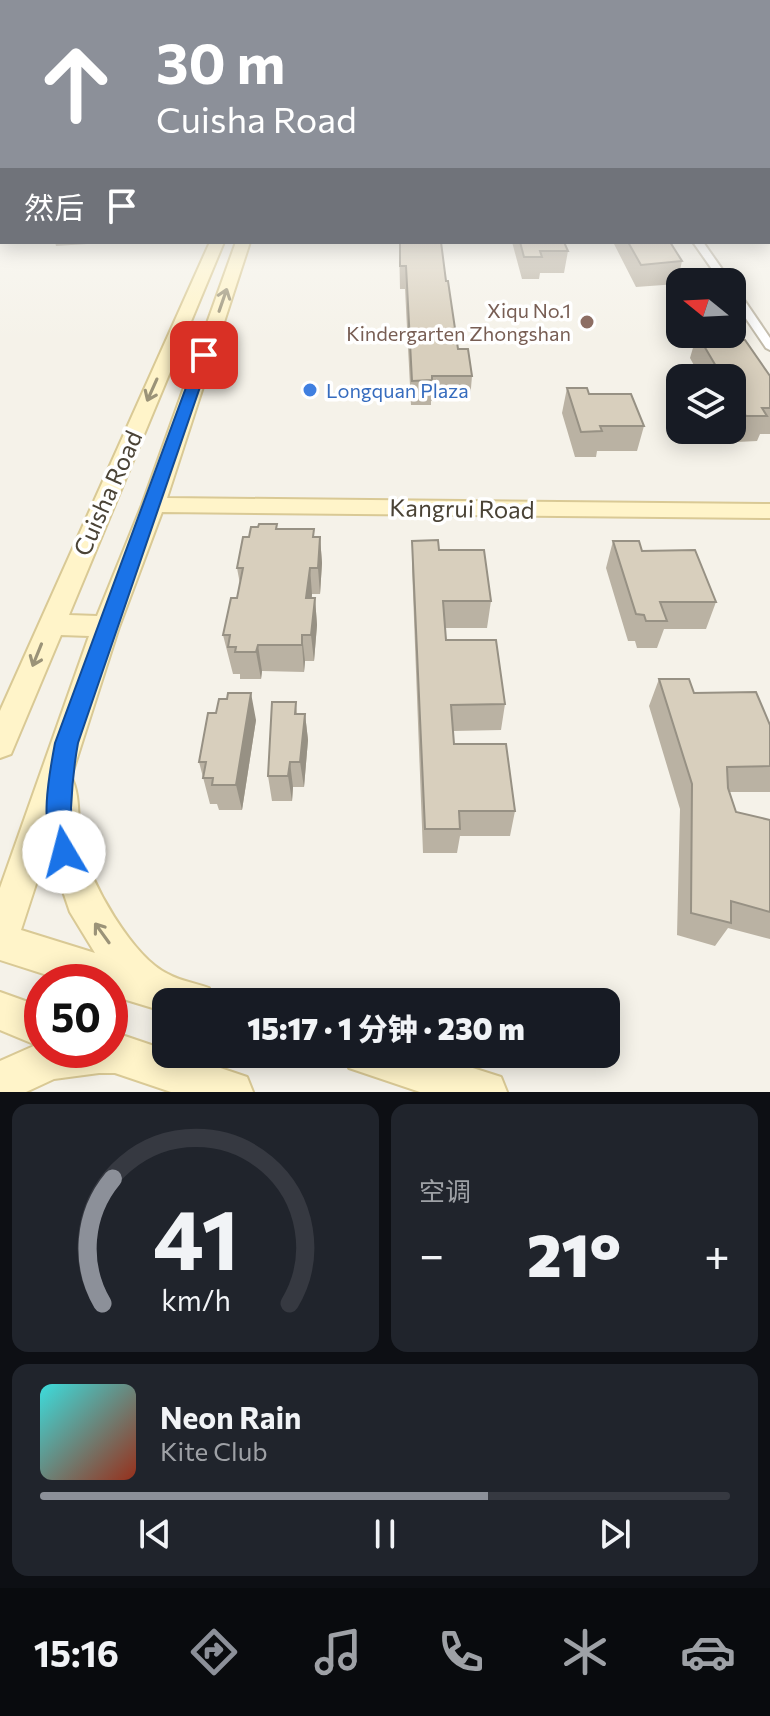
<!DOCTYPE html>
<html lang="zh">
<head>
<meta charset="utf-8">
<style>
	:root { --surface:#171b24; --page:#20242c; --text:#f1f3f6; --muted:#9ea1a6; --line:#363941; --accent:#8c9099 }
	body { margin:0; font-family:Commissioner,"Noto Sans SC",sans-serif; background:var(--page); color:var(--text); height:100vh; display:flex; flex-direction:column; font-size:30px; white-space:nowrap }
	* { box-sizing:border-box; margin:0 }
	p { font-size:26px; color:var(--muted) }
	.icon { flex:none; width:44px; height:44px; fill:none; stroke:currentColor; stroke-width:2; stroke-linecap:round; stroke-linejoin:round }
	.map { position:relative; height:1092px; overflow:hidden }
	.drawer { display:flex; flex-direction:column; gap:12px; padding:12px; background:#0d0f14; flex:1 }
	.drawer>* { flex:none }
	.top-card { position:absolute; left:0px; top:0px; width:770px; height:244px; box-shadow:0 4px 20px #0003; background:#8c9099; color:#fff; overflow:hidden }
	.needle { width:52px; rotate:288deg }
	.fabs { position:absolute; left:666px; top:268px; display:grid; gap:16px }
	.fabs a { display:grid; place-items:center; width:80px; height:80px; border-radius:16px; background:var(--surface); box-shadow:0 4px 20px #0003; font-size:40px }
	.speed { position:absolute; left:24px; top:964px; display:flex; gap:16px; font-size:40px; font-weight:700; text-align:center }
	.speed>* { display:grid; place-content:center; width:104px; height:104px; border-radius:50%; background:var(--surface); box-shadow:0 4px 20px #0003; line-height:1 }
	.speed .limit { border:12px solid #d22; background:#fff; color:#111 }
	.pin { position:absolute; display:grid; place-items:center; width:68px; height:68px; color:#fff; margin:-34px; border-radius:16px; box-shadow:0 4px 12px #0006 }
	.me { position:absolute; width:88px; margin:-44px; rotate:352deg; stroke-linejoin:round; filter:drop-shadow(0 0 6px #0008) }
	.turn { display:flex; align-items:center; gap:28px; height:168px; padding:0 24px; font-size:36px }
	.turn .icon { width:104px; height:104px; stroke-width:2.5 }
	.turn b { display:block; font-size:56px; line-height:68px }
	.then { display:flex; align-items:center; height:76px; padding:0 24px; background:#0003; gap:16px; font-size:30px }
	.big { font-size:60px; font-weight:800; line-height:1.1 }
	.drawer .tile { flex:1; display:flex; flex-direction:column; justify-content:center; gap:12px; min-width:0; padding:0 28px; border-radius:16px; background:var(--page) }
	.drawer .dial { align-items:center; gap:0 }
	.dial svg { height:208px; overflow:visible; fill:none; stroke:var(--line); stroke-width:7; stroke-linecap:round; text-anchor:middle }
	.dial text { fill:var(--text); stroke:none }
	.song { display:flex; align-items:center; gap:24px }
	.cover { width:96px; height:96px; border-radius:12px; background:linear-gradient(135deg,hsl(180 70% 55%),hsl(10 70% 35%)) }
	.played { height:8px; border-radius:4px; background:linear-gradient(90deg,var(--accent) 65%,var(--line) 65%) }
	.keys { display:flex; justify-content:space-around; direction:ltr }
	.heat { display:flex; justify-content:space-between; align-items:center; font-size:44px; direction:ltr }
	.drawer .tiles { flex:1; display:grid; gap:12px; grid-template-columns:1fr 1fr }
	.tile:last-child { grid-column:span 2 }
	.trip { position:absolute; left:152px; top:988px; width:468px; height:80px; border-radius:16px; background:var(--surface); box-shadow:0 4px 20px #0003; font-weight:800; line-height:80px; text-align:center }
	.tabs { display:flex; height:128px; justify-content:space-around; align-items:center; background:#090b0e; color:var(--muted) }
	.tabs .icon { width:56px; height:56px }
	.tabs .on { color:var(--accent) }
	.tabs b { font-size:36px; color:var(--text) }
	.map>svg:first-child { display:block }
</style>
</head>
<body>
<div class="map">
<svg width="770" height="1092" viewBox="0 0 770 1092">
	<rect width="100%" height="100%" fill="#f5f2e9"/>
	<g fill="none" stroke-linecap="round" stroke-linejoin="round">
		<g stroke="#c2bbaa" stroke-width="4">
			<path id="street" d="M 693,242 L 703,242 L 731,282 L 721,282 Z
				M 732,287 L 736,288 L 770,338 L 770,350 L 766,348 L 732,298 Z"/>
		</g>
		<g stroke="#d9c995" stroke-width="4">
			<path id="secondary" d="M 768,187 L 770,187 L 770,194 L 768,194 Z
				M 0,207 L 2,207 L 2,215 L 0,215 Z
				M 210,242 L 224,242 L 69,615 L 97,616 L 142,505 L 236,242 L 250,242 L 167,498 L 770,504 L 770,518 L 162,512 L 119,627 L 71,777 C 81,795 77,822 81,843 C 88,880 133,958 168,974 C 180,981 196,983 209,988 L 214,1002 L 166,1002 L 166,1012 L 110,995 L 110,982 L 69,982 L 0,960 L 0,888 L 89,636 L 61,635 L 11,754 L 0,758 L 0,711 ZM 48,847 L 70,912 L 95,953 L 21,930 Z
				M 0,992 L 42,1007 L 42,1050 L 110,1050 L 110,1031 L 166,1050 L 166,1054 L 179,1054 L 247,1077 L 253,1092 L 171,1092 L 115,1073 L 99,1073 L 54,1079 L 26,1092 L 0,1092 L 0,1061 L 36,1045 L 0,1030 Z
				M 343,1054 L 429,1054 L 501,1077 L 507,1092 L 420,1092 L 349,1068 Z"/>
		</g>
		<use href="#street" fill="#fff" fill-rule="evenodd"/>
		<use href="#secondary" fill="#fff4c9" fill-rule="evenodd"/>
	</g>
	<path fill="#bab2a3" d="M 55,242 L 118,242 L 56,246 Z
		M 399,242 L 446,281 L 458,349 L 472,376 L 470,400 L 431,401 L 431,405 L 411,405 L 405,289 L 400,289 Z
		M 512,242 L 564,242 L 568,251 L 564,273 L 540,273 L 539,279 L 522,279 Z
		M 613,242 L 670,242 L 682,261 L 677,284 L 636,287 Z
		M 697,334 L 719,339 L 770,376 L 770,434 L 760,434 L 757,441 L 737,442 L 730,430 L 732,430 L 732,378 L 701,378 L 690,358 Z
		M 567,388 L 589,394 L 644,426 L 637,451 L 597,451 L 596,457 L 575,457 L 562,413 Z
		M 277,529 L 314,537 L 320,537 L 322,563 L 320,594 L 312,594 L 312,598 L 315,598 L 317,625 L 314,661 L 305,661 L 304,672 L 262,671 L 261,679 L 240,679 L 240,674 L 233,674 L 223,635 L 237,598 L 240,584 L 237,568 L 249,537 Z
		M 412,541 L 439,550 L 491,601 L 487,628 L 445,628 L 446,640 L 505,704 L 501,730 L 453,731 L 454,744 L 515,811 L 510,836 L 460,836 L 457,853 L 423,853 L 412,567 Z
		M 613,541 L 642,551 L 716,602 L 706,629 L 664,629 L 657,648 L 637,648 L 635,641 L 628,641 L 606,568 Z
		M 659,679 L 770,725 L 770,792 L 729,792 L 736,812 L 770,820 L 770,939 L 728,928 L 715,946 L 677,935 L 680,809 L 649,706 Z
		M 296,702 L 297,714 L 305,714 L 308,740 L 304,787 L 293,787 L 292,801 L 272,801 L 268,776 Z
		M 256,720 L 242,810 L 219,810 L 217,804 L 210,804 L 199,762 Z"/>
	<path fill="#979184" d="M 320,537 L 322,563 L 320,594 L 318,568 Z
		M 310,568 L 312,594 L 309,625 L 306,598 Z
		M 315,598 L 317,625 L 314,661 L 311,635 Z
		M 302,635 L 305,661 L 304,672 L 302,645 Z
		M 258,645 L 262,671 L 261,679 L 256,652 Z
		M 251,693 L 256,720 L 242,810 L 236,785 Z
		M 305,714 L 308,740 L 304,787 L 300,762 Z
		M 290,762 L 293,787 L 292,801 L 288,776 Z"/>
	<path fill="#d8cfbd" stroke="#979184" stroke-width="2" d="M 400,242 L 441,242 L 446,281 L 448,281 L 458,349 L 468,349 L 472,376 L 432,376 L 432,380 L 412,381 L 406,266 L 400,266 Z
		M 520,242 L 564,242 L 568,251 L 540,251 L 542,257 L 524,257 Z
		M 628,242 L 670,242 L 682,261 L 641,265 Z
		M 697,334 L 716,334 L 719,339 L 745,340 L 770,376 L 770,408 L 762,408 L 767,416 L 746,416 L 732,393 L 732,378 L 723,378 Z
		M 567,388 L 587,388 L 589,394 L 631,394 L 644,426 L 600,426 L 602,431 L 581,432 Z
		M 259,524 L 277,524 L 276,529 L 314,529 L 313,537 L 320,537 L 318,568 L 310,568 L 306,598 L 315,598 L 311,635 L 302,635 L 302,645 L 258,645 L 256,652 L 235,652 L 236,647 L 228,647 L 230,635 L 223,635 L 231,598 L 237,598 L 243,568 L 237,568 L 243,537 L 249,537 L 251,527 L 258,527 Z
		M 438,540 L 439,550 L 484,550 L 491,601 L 443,601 L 446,640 L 496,640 L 505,704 L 451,705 L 454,744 L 506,744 L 515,811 L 459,811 L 460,829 L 425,829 L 412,541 Z
		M 613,541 L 639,541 L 642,551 L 695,550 L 716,602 L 660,602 L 667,621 L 646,621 L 644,615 L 636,614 Z
		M 659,679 L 689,679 L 694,693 L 756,692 L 770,725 L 770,766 L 727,767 L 728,788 L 736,812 L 770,820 L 770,912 L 731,901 L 731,923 L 691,913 L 692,784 Z
		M 228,693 L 251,693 L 236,785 L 212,785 L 213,778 L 203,778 L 206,762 L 199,762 L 208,713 L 216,713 L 219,699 L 227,699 Z
		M 272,702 L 296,702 L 295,714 L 305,714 L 300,762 L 290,762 L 288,776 L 268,776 Z"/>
	<defs><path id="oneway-shaft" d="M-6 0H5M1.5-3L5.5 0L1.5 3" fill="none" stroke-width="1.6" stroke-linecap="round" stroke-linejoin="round" transform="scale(2)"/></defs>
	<g stroke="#9b9378">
		<use href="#oneway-shaft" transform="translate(223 300) rotate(-71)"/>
		<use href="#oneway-shaft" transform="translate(152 390) rotate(114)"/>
		<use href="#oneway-shaft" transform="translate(37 655) rotate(112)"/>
		<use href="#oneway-shaft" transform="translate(102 933) rotate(-126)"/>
	</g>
	<linearGradient id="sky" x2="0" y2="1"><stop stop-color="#8bbfee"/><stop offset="0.55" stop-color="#faf9f5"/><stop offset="1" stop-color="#faf9f5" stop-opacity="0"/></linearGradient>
	<rect width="770" height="340" fill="url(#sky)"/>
	<path fill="#1a73e8" stroke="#114b97" stroke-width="2" d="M 204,351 L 211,355 L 78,743 C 74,765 72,786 71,808 C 71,826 80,844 73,860 L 64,864 L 55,860 C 40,824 48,780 55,743 L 198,355 Z"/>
	<circle fill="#8d6e63" stroke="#fff" stroke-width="3" cx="587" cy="322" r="8"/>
	<circle fill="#3f7fe0" stroke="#fff" stroke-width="3" cx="310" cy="390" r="8"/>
	<g text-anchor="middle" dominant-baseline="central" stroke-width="7" stroke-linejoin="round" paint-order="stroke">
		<g font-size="20" fill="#785e54" stroke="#fff" text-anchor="end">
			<text x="571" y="310">Xiqu No.1<tspan x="571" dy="23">Kindergarten Zhongshan</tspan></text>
		</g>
		<g font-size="20" fill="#366cbe" stroke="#fff" text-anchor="start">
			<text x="326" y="390">Longquan Plaza</text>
		</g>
		<g font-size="24" fill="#4a4336" stroke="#fff">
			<text transform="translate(107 493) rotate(-66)">Cuisha Road</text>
			<text transform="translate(462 508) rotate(1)">Kangrui Road</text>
		</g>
	</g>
</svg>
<div class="fabs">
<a><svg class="needle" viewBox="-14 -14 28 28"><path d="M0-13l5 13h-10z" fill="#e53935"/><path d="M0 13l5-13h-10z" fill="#9ea1a6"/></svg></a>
<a><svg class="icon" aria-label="layers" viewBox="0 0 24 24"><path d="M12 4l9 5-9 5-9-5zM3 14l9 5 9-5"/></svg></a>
</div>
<div class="speed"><div class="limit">50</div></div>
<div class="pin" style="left:204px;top:355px;background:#d93025"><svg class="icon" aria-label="arrive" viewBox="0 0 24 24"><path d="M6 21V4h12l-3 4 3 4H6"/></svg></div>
<svg class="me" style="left:64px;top:852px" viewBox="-20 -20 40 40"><circle r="19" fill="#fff"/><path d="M0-13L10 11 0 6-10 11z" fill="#1a73e8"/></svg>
<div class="trip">15:17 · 1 分钟 · 230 m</div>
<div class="top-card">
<div class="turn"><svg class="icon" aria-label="ahead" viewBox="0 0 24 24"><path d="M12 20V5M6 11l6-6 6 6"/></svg><div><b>30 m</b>Cuisha Road</div></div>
<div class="then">然后<svg class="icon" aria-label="arrive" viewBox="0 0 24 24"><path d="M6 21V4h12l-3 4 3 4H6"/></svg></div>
</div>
</div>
<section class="drawer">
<div class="tiles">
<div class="tile dial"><svg viewBox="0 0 100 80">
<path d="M14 69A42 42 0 1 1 86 69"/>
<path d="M14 69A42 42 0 0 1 18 21" stroke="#8c9099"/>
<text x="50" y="56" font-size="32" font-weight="700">41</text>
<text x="50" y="72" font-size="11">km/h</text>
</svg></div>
<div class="tile"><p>空调</p>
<div class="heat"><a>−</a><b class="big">21°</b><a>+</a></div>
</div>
<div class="tile">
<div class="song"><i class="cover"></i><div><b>Neon Rain</b><p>Kite Club</p></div></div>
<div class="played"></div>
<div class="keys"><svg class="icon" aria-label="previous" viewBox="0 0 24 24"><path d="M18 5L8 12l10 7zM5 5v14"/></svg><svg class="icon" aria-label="pause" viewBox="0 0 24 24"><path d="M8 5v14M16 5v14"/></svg><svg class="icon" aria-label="next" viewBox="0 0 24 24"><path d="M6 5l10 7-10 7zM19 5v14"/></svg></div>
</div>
</div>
</section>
<nav class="tabs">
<b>15:16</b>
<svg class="icon on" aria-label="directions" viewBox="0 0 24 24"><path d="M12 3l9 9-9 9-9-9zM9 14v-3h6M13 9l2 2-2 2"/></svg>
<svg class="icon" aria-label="music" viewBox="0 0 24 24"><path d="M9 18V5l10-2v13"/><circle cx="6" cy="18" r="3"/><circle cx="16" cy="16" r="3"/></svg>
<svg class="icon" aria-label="phone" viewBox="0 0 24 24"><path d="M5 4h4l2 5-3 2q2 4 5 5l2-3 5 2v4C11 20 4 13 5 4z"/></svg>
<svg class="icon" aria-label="climate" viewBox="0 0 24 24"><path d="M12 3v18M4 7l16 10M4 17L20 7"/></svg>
<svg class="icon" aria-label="car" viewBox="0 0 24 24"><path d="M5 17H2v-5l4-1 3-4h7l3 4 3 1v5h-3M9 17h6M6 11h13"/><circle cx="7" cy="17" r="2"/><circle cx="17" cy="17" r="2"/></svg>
</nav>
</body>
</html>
